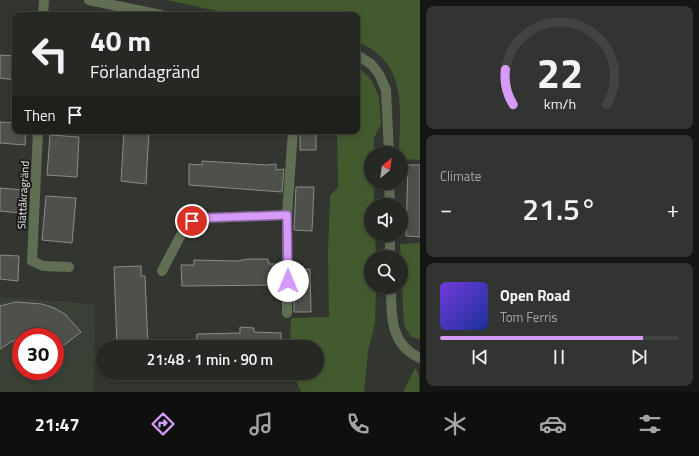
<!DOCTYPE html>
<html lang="en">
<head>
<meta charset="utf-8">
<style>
	:root { --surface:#262824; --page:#323431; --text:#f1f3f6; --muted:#a4a6a6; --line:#424441; --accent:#d69bfa }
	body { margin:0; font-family:"Titillium Web",sans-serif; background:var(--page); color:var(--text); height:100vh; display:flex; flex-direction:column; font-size:15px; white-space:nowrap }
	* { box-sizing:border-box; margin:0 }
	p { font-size:13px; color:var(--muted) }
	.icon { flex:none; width:22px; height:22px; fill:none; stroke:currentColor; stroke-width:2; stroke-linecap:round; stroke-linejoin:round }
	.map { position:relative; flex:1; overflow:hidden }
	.drawer { display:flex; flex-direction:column; gap:6px; padding:6px; background:#151614; width:279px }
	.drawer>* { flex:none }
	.hud { position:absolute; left:12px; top:12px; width:348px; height:122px; border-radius:8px; box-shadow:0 2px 6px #0003,0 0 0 1px var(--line); background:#262824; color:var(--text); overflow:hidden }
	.needle { width:26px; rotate:29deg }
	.buttons { position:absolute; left:364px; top:146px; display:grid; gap:8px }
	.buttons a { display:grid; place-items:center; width:44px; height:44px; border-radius:50%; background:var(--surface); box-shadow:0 2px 6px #0003,0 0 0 1px var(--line); font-size:20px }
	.speed { position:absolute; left:12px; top:328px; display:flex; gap:8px; font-size:20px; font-weight:700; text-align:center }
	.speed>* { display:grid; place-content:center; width:52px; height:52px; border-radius:50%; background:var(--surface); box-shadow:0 2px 6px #0003,0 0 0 1px var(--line); line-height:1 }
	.speed .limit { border:6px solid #d22; background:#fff; color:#111 }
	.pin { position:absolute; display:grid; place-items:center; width:34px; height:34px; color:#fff; margin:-17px; border:2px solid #fff; border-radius:50%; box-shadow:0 1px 4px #0007 }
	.me { position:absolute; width:44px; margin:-22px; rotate:0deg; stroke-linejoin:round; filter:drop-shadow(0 0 3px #0008) }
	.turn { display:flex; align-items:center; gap:14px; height:84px; padding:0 12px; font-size:18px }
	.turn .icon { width:52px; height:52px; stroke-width:2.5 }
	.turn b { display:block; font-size:28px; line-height:34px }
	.then { display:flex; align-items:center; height:38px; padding:0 12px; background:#0003; gap:8px; font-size:15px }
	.big { font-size:30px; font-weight:600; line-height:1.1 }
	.drawer .card { flex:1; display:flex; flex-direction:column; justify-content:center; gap:6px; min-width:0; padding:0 14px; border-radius:8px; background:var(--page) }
	.drawer .dial { align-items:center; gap:0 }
	.dial svg { height:104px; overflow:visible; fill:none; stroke:var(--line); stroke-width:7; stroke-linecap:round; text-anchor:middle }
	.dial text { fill:var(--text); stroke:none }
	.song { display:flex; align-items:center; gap:12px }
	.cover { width:48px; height:48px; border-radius:6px; background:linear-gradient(135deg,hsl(260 70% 55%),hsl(230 70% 35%)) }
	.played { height:4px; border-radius:2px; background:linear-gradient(90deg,var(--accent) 85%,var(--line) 85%) }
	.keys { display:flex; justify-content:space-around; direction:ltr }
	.heat { display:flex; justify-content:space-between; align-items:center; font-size:22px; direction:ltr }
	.trip { position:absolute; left:96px; top:340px; width:228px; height:40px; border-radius:20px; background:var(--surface); box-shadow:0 2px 6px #0003,0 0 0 1px var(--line); font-weight:600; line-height:40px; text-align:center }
	.tab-bar { display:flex; height:64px; justify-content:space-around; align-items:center; background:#0f100e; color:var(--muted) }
	.tab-bar .icon { width:28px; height:28px }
	.tab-bar .active { color:var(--accent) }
	.tab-bar b { font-size:18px; color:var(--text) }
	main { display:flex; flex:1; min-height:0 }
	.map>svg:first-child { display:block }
</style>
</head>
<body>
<main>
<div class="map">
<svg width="420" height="392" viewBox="0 0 420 392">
	<rect width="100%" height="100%" fill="#323530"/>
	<path fill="#3a4036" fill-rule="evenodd" d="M 0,297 L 95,304 L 94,392 L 0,392 ZM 21,337 L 55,337 L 55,371 L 21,371 Z"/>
	<path fill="#435a2f" d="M 167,0 L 420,0 L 420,160 L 401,159 L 401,153 L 399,153 C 400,109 408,61 357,42 L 357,15 L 236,15 Z
		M 357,65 L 372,81 L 379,97 L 381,124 L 374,138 L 374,153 L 371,153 L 371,183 L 374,183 L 374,205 L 371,205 L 371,235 L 375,235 L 376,257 L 371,257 L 371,287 L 376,287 L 375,323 L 368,352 L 364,392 L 301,392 L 293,373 L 317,373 L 317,347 L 290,347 L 291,318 L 329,317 L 328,254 L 330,195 L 338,188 L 337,131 L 357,131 Z
		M 420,243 L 420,339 L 411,337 L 404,325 L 400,244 Z
		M 415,368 C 420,374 419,384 419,392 L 403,392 Z"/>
	<path fill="#4d504b" stroke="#8a8d87" d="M 0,55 L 15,56 L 15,80 L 0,78 Z
		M 0,122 L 15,123 L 15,131 L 26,131 L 25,145 L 0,143 Z
		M 124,131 L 149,131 L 146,184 L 121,181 Z
		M 300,131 L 316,131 L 316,150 L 300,150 Z
		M 50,135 L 79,137 L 77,177 L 47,175 Z
		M 202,161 L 267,165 L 276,164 L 276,170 L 284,169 L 282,192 L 189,185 L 189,164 L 202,165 Z
		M 408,165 L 420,165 L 420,237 L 406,236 Z
		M 296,187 L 314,187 L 312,231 L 294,230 Z
		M 0,188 L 23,190 L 21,213 L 0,211 Z
		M 46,196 L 76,198 L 72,243 L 42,240 Z
		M 0,255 L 19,256 L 18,281 L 0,279 Z
		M 248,259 L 268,259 L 269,264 L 279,264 L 280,285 L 182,286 L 181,265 L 194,265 L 194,260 L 237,261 Z
		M 141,266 L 141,276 L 145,276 L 148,347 L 117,347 L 114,267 Z
		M 310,269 L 311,312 L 294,312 L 294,270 Z
		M 16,302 L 42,304 L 54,308 L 65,314 L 81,332 L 55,352 L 55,337 L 21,337 L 9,343 L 0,349 L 0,306 Z
		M 240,327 L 254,328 L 254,332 L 281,333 L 281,347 L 196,347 L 197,334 L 240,333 Z"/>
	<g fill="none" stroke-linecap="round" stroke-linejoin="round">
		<path stroke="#606f54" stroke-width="10" d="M 89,0 L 161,15
			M 43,15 L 44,0
			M 357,55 L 371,64 L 379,74 L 386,90 L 389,153
			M 38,131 L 32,261 L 43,266 L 69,267
			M 389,183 L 390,205
			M 390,235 L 390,257
			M 162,271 L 183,231 L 193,221 L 205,218 L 287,215
			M 391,287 C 391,315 390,345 420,358
			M 287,313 L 287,215 L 293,131"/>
	</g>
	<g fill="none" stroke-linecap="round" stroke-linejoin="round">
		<g stroke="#8b65a2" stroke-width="10">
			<path id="route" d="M 192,221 L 204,218 L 287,215 L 288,281"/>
		</g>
		<use href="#route" stroke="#d69bfa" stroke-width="7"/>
	</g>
	<g text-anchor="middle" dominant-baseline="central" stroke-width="4" stroke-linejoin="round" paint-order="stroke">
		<g font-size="11" fill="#eceeeb" stroke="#1b1c1a">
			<text transform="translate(23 195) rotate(-87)">Slättåkragränd</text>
		</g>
	</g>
</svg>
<div class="buttons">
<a><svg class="needle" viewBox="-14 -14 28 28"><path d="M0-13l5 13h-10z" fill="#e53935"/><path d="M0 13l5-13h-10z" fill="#a4a6a6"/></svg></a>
<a><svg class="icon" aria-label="sound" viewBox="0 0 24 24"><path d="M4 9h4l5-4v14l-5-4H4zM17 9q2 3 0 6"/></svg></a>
<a><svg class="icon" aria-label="search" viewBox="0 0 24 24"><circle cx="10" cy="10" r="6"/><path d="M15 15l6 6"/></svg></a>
</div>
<div class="speed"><div class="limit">30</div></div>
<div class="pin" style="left:192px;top:221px;background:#d93025"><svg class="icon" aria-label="arrive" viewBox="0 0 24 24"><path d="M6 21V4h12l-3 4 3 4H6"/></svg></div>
<svg class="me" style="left:288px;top:281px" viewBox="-20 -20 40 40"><circle r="19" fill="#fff"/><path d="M0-13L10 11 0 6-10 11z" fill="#d69bfa"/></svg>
<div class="trip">21:48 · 1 min · 90 m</div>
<div class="hud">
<div class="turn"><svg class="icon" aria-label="left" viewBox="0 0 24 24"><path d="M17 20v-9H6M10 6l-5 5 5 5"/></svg><div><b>40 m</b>Förlandagränd</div></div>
<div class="then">Then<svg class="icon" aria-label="arrive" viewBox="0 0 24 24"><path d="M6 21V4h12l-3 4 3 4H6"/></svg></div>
</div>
</div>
<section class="drawer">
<div class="card dial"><svg viewBox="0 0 100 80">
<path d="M14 69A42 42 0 1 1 86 69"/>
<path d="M14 69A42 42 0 0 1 8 42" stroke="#d69bfa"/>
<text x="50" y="56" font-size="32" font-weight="700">22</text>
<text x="50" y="72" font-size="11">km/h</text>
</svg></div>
<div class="card"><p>Climate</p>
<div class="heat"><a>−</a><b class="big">21.5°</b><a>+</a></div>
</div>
<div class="card">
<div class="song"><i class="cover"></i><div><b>Open Road</b><p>Tom Ferris</p></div></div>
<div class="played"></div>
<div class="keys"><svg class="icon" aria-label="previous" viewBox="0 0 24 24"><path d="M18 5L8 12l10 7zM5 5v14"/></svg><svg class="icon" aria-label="pause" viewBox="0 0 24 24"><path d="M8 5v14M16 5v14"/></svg><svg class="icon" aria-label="next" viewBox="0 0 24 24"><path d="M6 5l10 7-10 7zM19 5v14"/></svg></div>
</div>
</section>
</main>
<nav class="tab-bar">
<b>21:47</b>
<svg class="icon active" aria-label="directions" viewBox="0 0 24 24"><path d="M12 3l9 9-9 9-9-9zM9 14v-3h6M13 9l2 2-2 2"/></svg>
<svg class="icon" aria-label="music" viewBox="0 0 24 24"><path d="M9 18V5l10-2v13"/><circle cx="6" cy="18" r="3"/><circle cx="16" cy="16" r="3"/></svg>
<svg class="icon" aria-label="phone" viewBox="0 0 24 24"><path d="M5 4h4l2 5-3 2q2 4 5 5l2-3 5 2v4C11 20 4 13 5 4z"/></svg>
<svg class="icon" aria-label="climate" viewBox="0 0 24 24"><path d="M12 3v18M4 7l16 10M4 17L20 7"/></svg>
<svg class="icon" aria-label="car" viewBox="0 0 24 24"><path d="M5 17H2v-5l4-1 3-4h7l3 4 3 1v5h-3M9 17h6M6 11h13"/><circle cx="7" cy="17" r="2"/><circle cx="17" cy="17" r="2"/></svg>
<svg class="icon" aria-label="filters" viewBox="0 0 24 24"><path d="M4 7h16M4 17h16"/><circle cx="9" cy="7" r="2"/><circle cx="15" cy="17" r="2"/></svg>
</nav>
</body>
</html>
